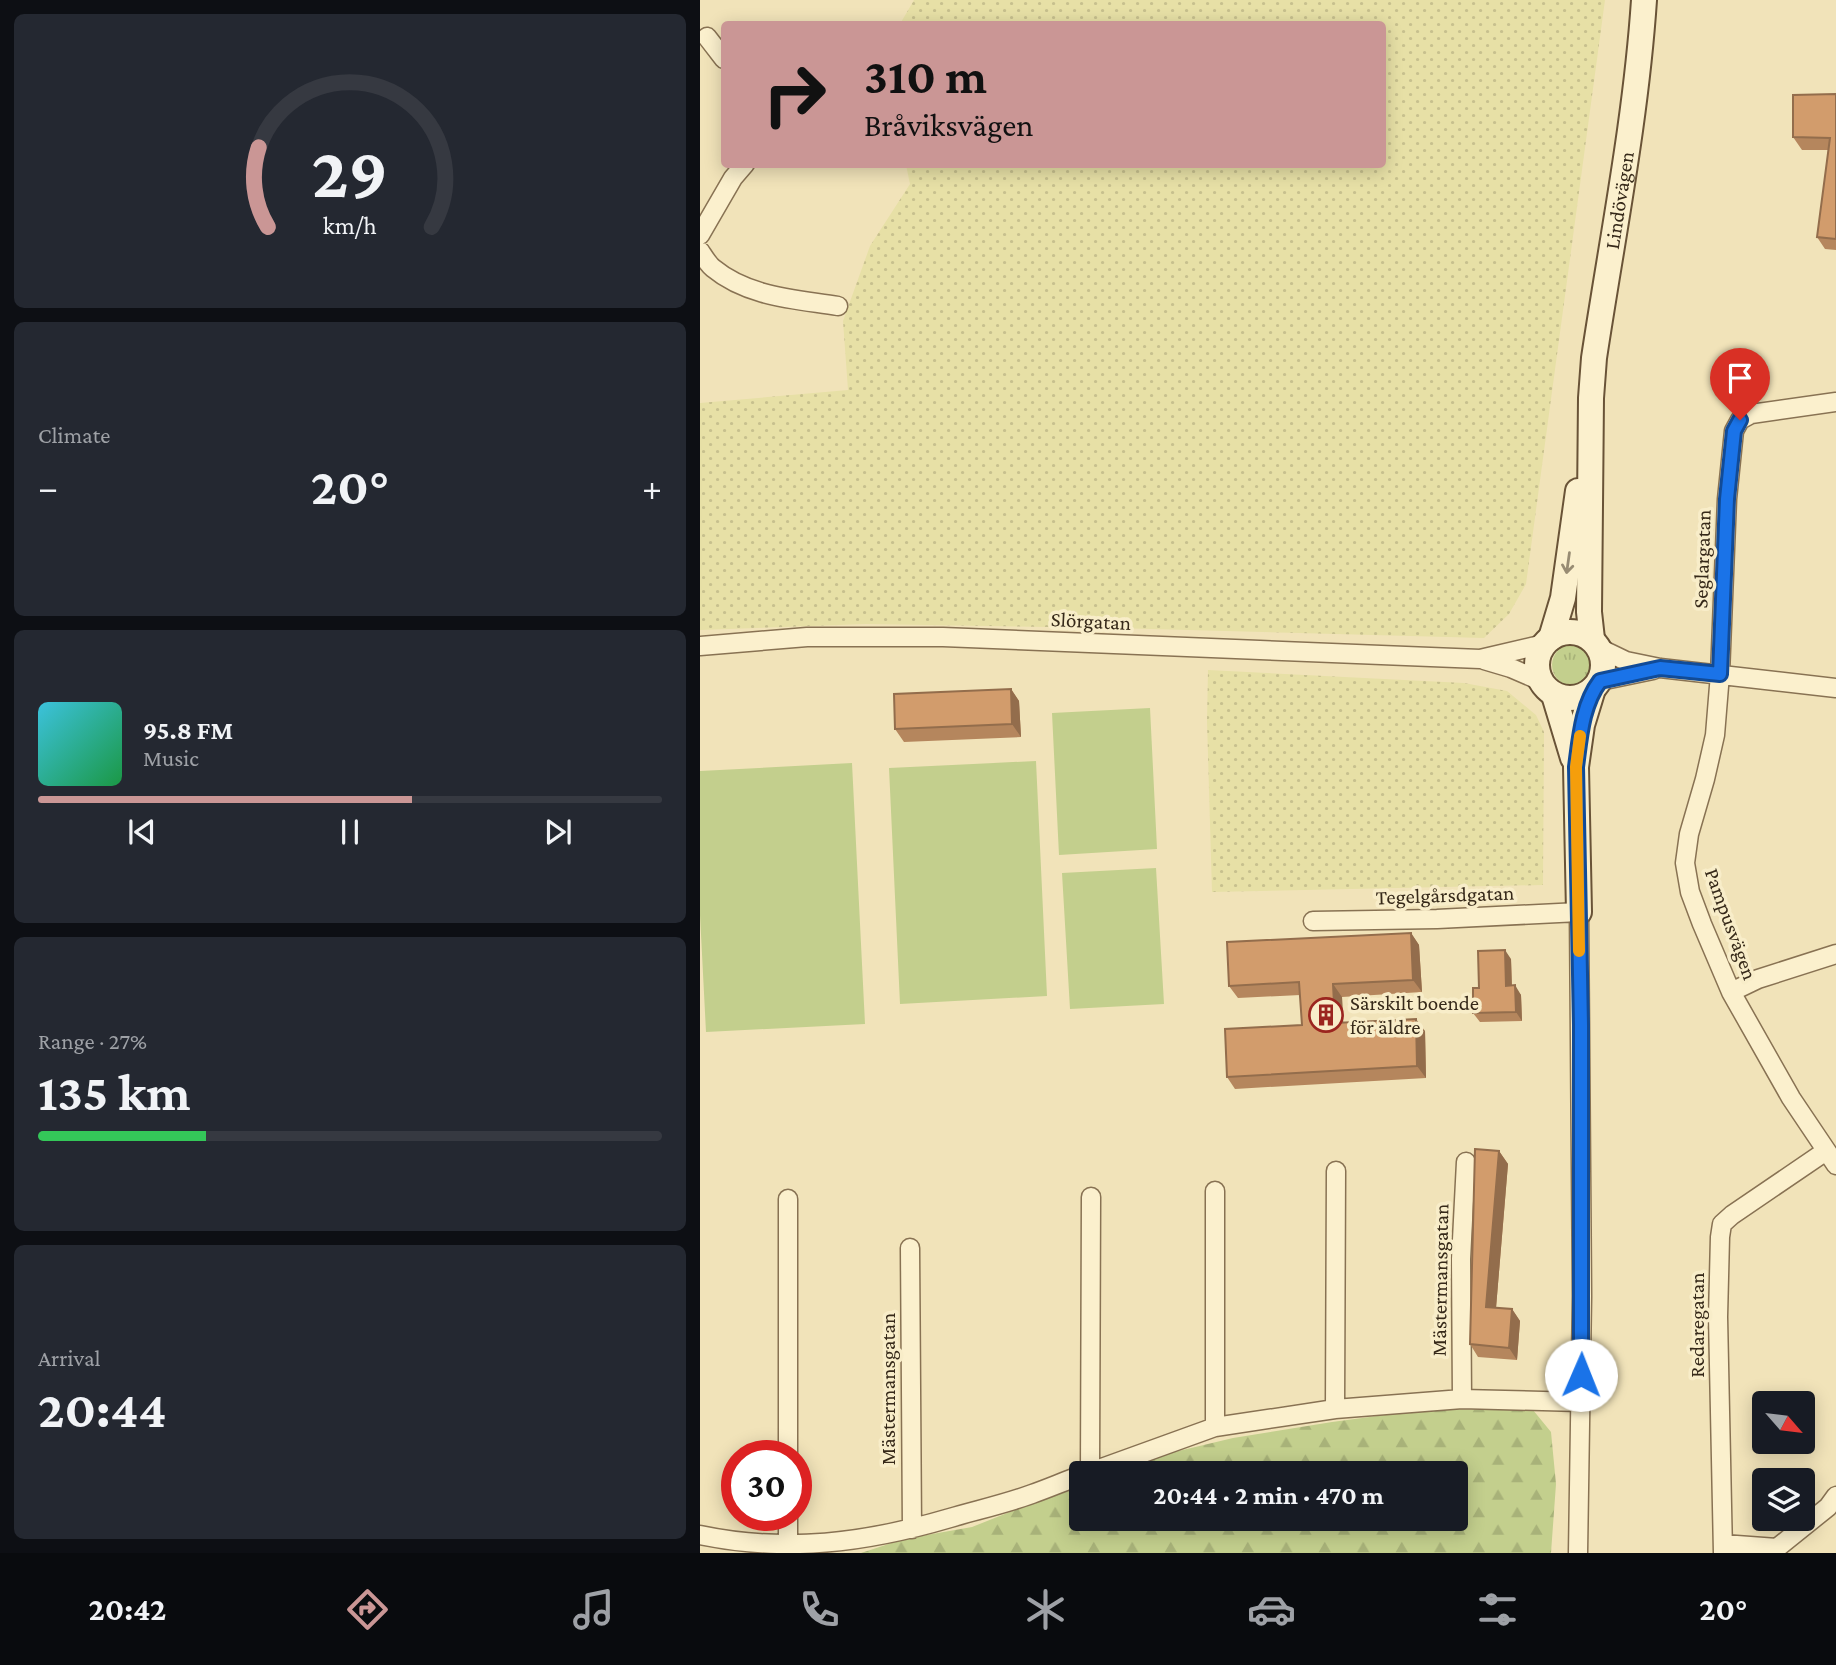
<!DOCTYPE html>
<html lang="en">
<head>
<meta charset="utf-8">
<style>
	:root { --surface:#171b24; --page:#242831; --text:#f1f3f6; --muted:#9ea1a6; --line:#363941; --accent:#ca9695 }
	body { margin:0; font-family:"Crimson Pro",serif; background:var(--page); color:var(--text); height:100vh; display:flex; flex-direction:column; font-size:26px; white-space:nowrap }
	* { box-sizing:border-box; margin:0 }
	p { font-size:23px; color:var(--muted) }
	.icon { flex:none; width:38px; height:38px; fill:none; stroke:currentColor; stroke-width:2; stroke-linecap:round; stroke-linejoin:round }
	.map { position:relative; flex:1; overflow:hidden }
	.panel { display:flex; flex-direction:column; gap:14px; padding:14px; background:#0d0f14; width:700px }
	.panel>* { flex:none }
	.hud { position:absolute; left:21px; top:21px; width:665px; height:147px; border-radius:7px; box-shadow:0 4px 18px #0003; background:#ca9695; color:#111; overflow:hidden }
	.needle { width:46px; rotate:118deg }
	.tools { position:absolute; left:1052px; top:1391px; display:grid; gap:14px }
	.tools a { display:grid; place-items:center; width:63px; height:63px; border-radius:7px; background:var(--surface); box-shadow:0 4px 18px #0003; font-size:35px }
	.speed { position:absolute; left:21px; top:1440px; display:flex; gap:14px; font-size:35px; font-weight:700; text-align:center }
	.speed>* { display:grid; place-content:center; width:91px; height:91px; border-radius:50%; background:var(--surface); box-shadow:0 4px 18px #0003; line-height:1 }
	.speed .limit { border:10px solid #d22; background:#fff; color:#111 }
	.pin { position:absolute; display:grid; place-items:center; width:60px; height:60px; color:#fff; margin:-72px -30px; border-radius:50% 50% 50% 0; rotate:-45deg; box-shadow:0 0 7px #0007 }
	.pin .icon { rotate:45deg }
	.me { position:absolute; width:77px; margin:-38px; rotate:1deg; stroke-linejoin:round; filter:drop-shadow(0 0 5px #0008) }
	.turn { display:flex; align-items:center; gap:24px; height:147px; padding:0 28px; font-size:32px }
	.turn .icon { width:91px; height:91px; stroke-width:2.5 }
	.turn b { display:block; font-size:49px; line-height:60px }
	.big { font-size:52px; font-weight:700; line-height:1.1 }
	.panel .widget { flex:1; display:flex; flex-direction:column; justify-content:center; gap:10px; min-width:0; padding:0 24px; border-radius:10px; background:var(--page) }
	.panel .dial { align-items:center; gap:0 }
	.dial svg { height:182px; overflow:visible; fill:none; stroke:var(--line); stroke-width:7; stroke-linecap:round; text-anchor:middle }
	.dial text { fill:var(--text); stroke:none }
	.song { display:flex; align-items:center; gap:21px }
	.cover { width:84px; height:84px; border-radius:10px; background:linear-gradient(135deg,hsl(190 70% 55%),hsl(140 70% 35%)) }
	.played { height:7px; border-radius:4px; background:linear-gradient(90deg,var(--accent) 60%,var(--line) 60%) }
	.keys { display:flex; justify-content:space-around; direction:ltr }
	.heat { display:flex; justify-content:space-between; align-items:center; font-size:38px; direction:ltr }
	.charge { height:10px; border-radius:5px; background:linear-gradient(90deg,#34c759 27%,var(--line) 0) }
	.trip { position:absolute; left:369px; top:1461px; width:399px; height:70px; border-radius:7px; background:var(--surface); box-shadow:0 4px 18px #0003; font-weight:700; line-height:70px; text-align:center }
	.tabs { display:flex; height:112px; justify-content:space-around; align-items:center; background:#090b0e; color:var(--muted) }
	.tabs .icon { width:49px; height:49px }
	.tabs .current { color:var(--accent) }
	.tabs b { font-size:32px; color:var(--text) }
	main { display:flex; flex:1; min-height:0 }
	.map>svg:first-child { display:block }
</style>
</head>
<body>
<main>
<section class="panel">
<div class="widget dial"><svg viewBox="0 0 100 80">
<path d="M14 69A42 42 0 1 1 86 69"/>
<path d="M14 69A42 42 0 0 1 10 34" stroke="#ca9695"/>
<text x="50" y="56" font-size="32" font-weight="700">29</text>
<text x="50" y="72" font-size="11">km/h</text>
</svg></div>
<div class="widget"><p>Climate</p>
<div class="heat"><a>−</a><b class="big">20°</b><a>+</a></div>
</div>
<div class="widget">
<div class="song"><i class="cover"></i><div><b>95.8 FM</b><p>Music</p></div></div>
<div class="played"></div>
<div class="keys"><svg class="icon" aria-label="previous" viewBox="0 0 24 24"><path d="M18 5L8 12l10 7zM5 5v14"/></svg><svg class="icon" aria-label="pause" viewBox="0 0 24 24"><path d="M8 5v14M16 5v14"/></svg><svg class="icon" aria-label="next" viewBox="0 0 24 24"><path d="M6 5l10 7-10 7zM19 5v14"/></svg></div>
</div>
<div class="widget"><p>Range · 27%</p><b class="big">135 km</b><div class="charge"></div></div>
<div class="widget"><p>Arrival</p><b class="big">20:44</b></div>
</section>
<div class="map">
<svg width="1136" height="1553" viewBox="0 0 1136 1553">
	<defs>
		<pattern id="farmland-dots" width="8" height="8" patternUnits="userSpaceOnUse" patternTransform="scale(1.75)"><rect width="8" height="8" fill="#e7e0a6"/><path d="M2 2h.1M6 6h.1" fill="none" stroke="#c7c08e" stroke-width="1.8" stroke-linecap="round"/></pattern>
		<pattern id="grass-tufts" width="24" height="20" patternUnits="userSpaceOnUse" patternTransform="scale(1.75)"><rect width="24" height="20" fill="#c3cf8d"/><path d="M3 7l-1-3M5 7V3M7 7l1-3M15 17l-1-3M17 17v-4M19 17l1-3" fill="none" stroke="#a8b279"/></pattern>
		<pattern id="forest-firs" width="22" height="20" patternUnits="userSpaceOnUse" patternTransform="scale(1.75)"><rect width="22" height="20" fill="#c3cf8d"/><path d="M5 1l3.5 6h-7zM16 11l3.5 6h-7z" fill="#a8b279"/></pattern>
	</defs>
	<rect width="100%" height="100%" fill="#f1e3b9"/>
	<path fill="url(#farmland-dots)" d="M 214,0 L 905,0 L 826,584 L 809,614 L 784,638 L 413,628 L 166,624 L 0,630 L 0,403 L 148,390 L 143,321 L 170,246 L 210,184 L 206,165 L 682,164 L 682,24 L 200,24 Z
		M 508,670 L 764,683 L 807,691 L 836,715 L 844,732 L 843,885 L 512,892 L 507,721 Z"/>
	<path fill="url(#grass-tufts)" d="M852 665a21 21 0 1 1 42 0a21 21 0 1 1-42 0Z"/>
	<path fill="url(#forest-firs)" d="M 730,1409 L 833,1410 L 851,1432 L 856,1484 L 851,1553 L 161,1553 L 204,1539 L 272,1527 L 330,1504 L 381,1487 L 382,1519 L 756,1519 L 756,1474 L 413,1473 L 445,1459 L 533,1438 L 632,1422 Z"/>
	<path fill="#c3cf8d" d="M 450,708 L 457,849 L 359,855 L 352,713 Z
		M 336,761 L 347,996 L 200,1004 L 189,768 Z
		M 152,763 L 165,1024 L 6,1032 L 0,915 L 0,771 Z
		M 456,868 L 464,1004 L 370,1009 L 362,873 Z"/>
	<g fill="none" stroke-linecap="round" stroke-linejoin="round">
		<g stroke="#887253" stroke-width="21">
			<path id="minor" d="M 7,37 L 24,59
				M 0,235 L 33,178 L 45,164
				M 0,251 C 4,257 8,264 13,268 C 48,297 95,299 138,306
				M 1136,402 L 1051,414 L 1040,420 L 1034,431 L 1027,499 L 1020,674 L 1015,735 L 1005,779 L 989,834 L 985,863 L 990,892 L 1002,924 L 1031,992 L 1091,1098 L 1136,1165
				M 0,646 L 107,637 L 243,637 L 780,659 L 844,644
				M 899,648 L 926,661 L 960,668 L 1136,688
				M 784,660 L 811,668 L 841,681
				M 900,681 L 953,670
				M 613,921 L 737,919 L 879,912 L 882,1296 L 878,1553
				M 1031,992 L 1058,979 L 1136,954
				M 515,1191 L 515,1427
				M 210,1248 L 212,1529
				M 762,1399 L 761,1259 L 766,1162
				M 635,1409 L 636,1171
				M 88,1456 L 88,1199
				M 390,1472 L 391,1197
				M 385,1474 L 515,1427 L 635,1409 L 762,1399 L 880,1402
				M 0,1535 C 86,1553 165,1543 250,1518 C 277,1510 305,1504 332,1494 C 349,1488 365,1481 382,1475
				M 1023,1544 L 1077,1548 L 1128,1507 L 1136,1496
				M 88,1551 L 88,1516
				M 1023,1553 L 1018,1317 L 1020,1237 L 1022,1224 L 1032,1215 L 1126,1151"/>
		</g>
		<g stroke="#695337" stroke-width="28">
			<g id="secondary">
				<circle cx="870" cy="665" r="33"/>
				<path d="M 851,638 L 863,598 L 878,491"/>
				<path id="s1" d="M 892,639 L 889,612 L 891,398 L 894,358 C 912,239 936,120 944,0"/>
				<path d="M 854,695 L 873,758"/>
				<path d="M 879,912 L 876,767 L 882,725 L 893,689"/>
			</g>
		</g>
		<use href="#minor" stroke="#fbf0cd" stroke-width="18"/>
		<use href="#secondary" stroke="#fbf0cd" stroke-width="24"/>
	</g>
	<path fill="#b5865d" d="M 1136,94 L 1136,250 L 1125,249 L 1117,237 L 1129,150 L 1102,150 L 1093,137 Z
		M 311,689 L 319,701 L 321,737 L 204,742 L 195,729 Z
		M 711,933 L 719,945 L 722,992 L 642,997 L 643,1023 L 725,1031 L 726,1078 L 535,1089 L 527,1077 L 602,1025 L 600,995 L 538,998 L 529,986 Z
		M 811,959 L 812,985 L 821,995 L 822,1021 L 780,1022 L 773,1013 L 779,988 Z
		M 799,1151 L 808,1164 L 796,1308 L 812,1309 L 820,1321 L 817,1360 L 778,1357 L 770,1344 Z"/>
	<path fill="#936d4c" d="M 311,689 L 319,701 L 321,737 L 312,724 Z
		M 711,933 L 719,945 L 722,992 L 713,980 Z
		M 805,950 L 811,959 L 812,995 L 806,986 Z
		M 633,984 L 642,997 L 644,1036 L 635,1023 Z
		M 815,985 L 821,995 L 822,1021 L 816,1012 Z
		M 716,1019 L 725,1031 L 726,1078 L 717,1066 Z
		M 799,1151 L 808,1164 L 795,1320 L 786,1307 Z
		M 812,1309 L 820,1321 L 817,1360 L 809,1348 Z"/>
	<path fill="#d29c6c" stroke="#936d4c" stroke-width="2" d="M 1136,94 L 1136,239 L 1117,237 L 1130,138 L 1093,137 L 1093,95 Z
		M 311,689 L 312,724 L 195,729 L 194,694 Z
		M 711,933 L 713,980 L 633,984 L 635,1023 L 716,1019 L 717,1066 L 527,1077 L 525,1029 L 602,1025 L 599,982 L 529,986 L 527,942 Z
		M 805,950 L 806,986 L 815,985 L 816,1012 L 773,1013 L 773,988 L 779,988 L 778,951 Z
		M 775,1149 L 799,1151 L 786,1307 L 812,1309 L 809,1348 L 770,1344 Z"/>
	<defs><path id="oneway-shaft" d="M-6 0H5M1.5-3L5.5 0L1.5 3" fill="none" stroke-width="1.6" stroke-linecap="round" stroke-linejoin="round" transform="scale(1.75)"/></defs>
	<use stroke="#988c73" href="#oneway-shaft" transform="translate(868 563) rotate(98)"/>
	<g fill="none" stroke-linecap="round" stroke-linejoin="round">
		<g stroke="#114b97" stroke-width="18">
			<path id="route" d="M 881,1375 L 881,1025 L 876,767 C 880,737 882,705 900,681 L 960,668 L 1020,674 L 1027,499 L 1034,431 L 1040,420"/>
		</g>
		<use href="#route" stroke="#1a73e8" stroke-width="12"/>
		<path stroke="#f59e0b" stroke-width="12" d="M 879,951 L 876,767 L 880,736"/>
	</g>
	<defs>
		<g id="building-ring" transform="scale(1.75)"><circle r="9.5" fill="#f8edc9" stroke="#9b251f" stroke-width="1.5"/><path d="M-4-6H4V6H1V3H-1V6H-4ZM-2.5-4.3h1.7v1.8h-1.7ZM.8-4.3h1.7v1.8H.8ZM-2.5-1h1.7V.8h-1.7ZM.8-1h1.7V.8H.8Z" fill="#9b251f"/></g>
	</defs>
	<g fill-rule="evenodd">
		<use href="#building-ring" x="626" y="1015"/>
	</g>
	<g text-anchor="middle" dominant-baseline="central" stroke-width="7" stroke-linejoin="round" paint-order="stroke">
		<g font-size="21" fill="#362919" stroke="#f8edc9">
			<text stroke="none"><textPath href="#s1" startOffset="441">Lindövägen</textPath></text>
			<text transform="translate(1002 559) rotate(-88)">Seglargatan</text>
			<text transform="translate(391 621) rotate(3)">Slörgatan</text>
			<text transform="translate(745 895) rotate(-2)">Tegelgårsdgatan</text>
			<text transform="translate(1031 924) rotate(70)">Pampusvägen</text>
			<text transform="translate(740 1280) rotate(-89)">Mästermansgatan</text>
			<text transform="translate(997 1325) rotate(-90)">Redaregatan</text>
			<text transform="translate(188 1389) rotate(-90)">Mästermansgatan</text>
		</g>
		<g font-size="21" fill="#362919" stroke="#f8edc9" text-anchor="start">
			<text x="650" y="1003">Särskilt boende<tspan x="650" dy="24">för äldre</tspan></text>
		</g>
	</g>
</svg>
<div class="tools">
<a><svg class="needle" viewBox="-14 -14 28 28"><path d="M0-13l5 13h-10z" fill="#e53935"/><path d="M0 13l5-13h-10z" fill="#9ea1a6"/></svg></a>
<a><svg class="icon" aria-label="layers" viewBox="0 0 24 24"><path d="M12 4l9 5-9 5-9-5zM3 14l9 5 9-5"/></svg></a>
</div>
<div class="speed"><div class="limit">30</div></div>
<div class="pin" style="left:1040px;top:420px;background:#d93025"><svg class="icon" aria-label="arrive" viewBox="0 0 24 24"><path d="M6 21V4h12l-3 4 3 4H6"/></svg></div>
<svg class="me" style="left:881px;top:1375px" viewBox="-20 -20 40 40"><circle r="19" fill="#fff"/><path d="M0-13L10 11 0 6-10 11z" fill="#1a73e8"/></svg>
<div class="trip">20:44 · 2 min · 470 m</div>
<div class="hud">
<div class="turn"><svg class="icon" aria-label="right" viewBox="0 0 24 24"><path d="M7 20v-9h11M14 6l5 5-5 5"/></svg><div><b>310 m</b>Bråviksvägen</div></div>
</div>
</div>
</main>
<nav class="tabs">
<b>20:42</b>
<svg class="icon current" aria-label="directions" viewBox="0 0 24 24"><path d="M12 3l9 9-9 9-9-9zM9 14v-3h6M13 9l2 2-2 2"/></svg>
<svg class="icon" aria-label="music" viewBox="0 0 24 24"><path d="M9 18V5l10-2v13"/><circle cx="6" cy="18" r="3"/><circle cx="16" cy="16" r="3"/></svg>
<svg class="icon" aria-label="phone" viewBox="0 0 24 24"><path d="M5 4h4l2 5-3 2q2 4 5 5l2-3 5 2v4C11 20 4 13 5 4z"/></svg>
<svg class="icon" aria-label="climate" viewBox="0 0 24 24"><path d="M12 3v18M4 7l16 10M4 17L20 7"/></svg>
<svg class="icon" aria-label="car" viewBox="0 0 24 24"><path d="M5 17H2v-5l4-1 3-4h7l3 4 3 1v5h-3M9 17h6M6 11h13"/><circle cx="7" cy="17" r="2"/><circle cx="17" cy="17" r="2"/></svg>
<svg class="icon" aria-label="filters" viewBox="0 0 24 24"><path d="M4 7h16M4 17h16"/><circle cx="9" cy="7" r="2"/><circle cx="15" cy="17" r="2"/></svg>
<b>20°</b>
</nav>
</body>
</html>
